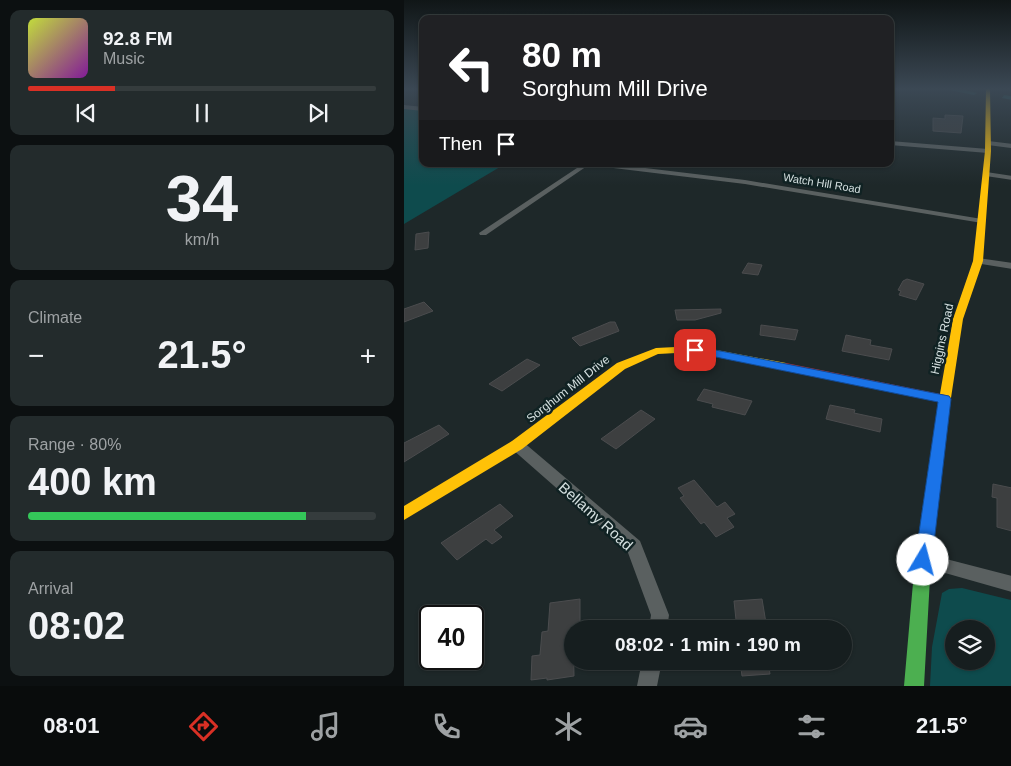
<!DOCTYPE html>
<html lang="en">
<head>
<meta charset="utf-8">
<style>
	:root { --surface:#161e1f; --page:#232b2c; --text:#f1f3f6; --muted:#9ea2a4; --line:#353c3d; --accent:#d93025 }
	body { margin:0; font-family:Arial,sans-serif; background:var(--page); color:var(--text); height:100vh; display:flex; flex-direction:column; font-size:19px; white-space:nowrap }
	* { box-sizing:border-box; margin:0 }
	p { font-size:16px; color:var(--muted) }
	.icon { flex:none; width:28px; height:28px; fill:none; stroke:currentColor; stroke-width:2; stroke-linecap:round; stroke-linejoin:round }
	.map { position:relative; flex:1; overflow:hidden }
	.sheet { display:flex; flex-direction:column; gap:10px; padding:10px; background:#0c1011; width:404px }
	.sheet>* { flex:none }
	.guide { position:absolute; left:15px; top:15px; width:475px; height:152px; border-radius:10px; box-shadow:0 1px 4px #0004,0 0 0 1px var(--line); background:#202124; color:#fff; overflow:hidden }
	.tools { position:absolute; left:541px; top:620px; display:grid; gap:10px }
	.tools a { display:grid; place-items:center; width:50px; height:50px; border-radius:50%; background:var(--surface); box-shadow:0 1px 4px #0004,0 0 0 1px var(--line); font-size:25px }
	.speed { position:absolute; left:15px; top:605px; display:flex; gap:10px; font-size:25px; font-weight:700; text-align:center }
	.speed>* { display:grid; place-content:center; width:65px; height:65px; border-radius:50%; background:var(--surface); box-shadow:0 1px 4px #0004,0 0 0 1px var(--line); line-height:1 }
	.speed .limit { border:2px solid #111; border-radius:8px; background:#fff; color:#111 }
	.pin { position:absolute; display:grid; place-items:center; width:42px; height:42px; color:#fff; margin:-21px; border-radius:10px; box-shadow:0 2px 8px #0006 }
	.me { position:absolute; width:55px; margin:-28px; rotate:8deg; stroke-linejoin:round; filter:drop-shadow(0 0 4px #0008) }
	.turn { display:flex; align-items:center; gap:18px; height:105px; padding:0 20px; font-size:22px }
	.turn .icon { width:65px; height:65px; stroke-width:2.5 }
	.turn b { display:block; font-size:35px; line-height:42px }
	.then { display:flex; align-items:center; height:48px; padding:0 20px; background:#0003; gap:10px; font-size:19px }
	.big { font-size:38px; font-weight:800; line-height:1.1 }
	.sheet .card { flex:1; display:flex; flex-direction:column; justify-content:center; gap:8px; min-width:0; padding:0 18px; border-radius:10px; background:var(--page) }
	.sheet .dial { align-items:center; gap:0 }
	.dial b { font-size:65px; line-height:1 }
	.song { display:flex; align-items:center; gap:15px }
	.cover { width:60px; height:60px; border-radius:8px; background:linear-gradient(135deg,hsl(70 70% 55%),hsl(290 70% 35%)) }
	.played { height:5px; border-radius:2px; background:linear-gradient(90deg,var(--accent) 25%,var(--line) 25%) }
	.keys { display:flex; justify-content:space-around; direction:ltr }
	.heat { display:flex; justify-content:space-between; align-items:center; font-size:28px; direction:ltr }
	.charge { height:8px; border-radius:4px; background:linear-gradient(90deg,#34c759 80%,var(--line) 0) }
	.trip { position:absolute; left:160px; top:620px; width:288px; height:50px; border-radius:25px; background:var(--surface); box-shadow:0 1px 4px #0004,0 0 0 1px var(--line); font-weight:800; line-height:50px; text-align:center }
	.dock { display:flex; height:80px; justify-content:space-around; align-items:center; background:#090c0c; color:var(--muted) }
	.dock .icon { width:35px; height:35px }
	.dock .current { color:var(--accent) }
	.dock b { font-size:22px; color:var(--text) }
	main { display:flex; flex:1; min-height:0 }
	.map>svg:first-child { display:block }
</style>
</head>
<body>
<main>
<section class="sheet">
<div class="card">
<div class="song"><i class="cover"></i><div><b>92.8 FM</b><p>Music</p></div></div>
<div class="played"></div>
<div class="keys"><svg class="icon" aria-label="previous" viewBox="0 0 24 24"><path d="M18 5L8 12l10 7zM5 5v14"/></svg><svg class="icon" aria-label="pause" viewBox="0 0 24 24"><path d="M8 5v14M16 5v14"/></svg><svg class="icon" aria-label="next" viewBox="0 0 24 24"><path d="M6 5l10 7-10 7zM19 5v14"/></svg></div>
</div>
<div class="card dial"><b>34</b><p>km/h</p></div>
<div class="card"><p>Climate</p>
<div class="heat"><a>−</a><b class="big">21.5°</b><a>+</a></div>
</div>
<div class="card"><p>Range · 80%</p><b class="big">400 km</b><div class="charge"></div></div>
<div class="card"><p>Arrival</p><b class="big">08:02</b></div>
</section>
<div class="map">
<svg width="608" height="686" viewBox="0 0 608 686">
	<rect width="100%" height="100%" fill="#1e2829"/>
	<path fill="#0e4b4d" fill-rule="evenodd" d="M 0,107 L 19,109 L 19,164 L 101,164 L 0,224 Z
		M 558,588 L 607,600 L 607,686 L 526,686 L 528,647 L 538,593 L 545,589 ZM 550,629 L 582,629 L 582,661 L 550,661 Z"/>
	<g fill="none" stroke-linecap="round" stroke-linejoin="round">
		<path fill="#216668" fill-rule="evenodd" d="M 540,89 L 558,89 L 573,93 L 570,95 Z
			M 600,95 L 608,96 L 608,100 L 598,98 Z"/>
	</g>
	<path fill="#3d3f40" stroke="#4b4c4e" d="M 541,115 L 559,116 L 557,133 L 529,131 L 529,118 L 541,119 Z
		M 25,232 L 24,248 L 11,250 L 12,234 Z
		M 344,263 L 358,265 L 354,275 L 338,273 Z
		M 503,279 L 520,284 L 512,300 L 495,295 L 497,291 L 494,290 L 499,281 Z
		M 20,302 L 29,311 L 0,322 L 0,309 Z
		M 317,309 L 317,313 L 291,320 L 273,320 L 271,310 Z
		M 206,322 L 211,322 L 215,331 L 176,346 L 168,338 Z
		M 357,325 L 394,330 L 391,340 L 356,335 Z
		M 442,335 L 467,340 L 466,345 L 488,349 L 485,360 L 438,351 Z
		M 123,359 L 136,365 L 98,391 L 85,384 Z
		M 300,389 L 348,401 L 341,415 L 308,407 L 309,404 L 293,400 Z
		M 426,405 L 451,410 L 450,413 L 478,419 L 476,432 L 422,419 Z
		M 237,410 L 251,419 L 212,449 L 197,439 Z
		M 35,425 L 45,434 L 0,462 L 0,443 Z
		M 290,480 L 313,507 L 321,502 L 331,514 L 323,518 L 330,527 L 312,537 L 300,522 L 297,524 L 276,498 L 280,496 L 274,488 Z
		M 589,484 L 608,488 L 608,531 L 593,527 L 593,498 L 588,497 Z
		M 96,504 L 109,516 L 90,530 L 98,537 L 88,544 L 82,539 L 53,560 L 37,543 Z
		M 176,599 L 176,629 L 169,629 L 170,676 L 143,680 L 143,678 L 127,680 L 128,656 L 136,655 L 138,632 L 144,631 L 146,603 Z
		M 358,599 L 363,629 L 333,629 L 330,601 Z
		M 336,661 L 364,661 L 366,674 L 338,676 Z"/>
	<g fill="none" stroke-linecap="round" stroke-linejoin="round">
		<path stroke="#5a6060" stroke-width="4" d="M 584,143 L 608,146
			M 582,174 L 608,178"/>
		<path fill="#5a6060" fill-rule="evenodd" d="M 0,105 L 19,107 L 19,111 L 0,109 Z
			M 486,141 L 584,149 L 587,151 L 584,153 L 486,145 Z
			M 179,164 L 186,164 L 82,235 L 76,235 L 75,233 Z
			M 190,164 L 208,164 L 341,180 L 578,219 L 582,221 L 578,223 L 341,184 L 193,166 Z
			M 574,258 L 608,263 L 608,269 L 571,263 L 571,259 Z
			M 113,440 L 118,441 L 236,541 L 265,615 L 263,629 L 245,629 L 247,615 L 223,550 L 108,449 L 106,445 L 108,441 Z
			M 519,553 L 608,576 L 608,592 L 513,565 L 511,560 L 513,555 Z
			M 238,661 L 258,661 L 253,686 L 233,686 Z"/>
		<path fill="#4caf50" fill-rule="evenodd" d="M 539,407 L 544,408 L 545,411 L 527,560 L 520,686 L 500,686 L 511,560 L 533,411 L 534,408 Z"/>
		<path fill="#ffc107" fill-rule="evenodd" d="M 582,89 L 586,89 L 587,151 L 579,261 L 559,319 L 545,411 L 544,414 L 534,414 L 533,411 L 549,319 L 569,261 L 581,151 Z
			M 291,346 L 382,363 L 388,367 L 382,371 L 291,352 L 254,354 L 221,369 L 118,449 L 0,520 L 0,506 L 108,441 L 213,363 L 252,348 Z"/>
		<path fill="#c62828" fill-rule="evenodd" d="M 382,363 L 541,395 L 545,396 L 547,399 L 545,402 L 541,403 L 378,370 L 376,367 Z"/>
	</g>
	<linearGradient id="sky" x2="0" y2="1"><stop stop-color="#101617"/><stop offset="0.48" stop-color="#3b4854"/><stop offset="1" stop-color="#3b4854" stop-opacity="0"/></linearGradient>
	<rect width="608" height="185" fill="url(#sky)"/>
	<path fill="#1a73e8" stroke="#114b97" d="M 291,346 L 545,396 L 547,399 L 528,560 L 525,565 L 519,567 L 513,565 L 511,560 L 534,402 L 287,352 L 285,350 Z"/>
	<g text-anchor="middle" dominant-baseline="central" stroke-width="5" stroke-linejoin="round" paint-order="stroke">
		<g font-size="11" fill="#d5e0e0" stroke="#102223">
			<text transform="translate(418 183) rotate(9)">Watch Hill Road</text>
		</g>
		<g font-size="12" fill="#d5e0e0" stroke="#102223">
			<text transform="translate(538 339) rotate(-78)">Higgins Road</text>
			<text transform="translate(164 389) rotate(-38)">Sorghum Mill Drive</text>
		</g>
		<g font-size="15" fill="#d5e0e0" stroke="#102223">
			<text transform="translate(192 516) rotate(42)">Bellamy Road</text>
		</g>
	</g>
</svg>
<div class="tools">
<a><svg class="icon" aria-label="layers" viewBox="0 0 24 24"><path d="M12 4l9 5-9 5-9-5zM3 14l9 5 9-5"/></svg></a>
</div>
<div class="speed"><div class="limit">40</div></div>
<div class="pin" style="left:291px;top:350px;background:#d93025"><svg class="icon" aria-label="arrive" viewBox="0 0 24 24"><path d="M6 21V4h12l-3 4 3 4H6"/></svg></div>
<svg class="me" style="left:519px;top:560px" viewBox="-20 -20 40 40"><circle r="19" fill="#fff"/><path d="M0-13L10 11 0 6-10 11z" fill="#1a73e8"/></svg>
<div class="trip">08:02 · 1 min · 190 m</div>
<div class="guide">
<div class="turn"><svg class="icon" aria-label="left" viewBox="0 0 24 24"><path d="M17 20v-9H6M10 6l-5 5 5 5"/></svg><div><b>80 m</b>Sorghum Mill Drive</div></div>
<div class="then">Then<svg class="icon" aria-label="arrive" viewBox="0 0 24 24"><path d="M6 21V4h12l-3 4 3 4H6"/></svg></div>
</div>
</div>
</main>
<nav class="dock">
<b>08:01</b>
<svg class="icon current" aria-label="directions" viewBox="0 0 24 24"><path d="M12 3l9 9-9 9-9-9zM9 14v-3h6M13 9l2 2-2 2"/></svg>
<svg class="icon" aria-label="music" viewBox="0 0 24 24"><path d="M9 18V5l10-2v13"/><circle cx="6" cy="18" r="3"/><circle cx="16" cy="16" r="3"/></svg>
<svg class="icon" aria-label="phone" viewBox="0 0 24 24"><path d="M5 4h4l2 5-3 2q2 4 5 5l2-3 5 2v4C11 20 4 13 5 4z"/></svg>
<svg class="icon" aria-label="climate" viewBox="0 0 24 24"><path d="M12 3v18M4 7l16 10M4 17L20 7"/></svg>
<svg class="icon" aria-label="car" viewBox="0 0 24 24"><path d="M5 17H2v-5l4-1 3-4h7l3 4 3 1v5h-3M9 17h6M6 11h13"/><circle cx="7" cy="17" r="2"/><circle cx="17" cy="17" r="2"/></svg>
<svg class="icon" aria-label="filters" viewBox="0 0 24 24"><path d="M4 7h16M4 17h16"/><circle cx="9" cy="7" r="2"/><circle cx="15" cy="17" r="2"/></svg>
<b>21.5°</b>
</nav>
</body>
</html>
